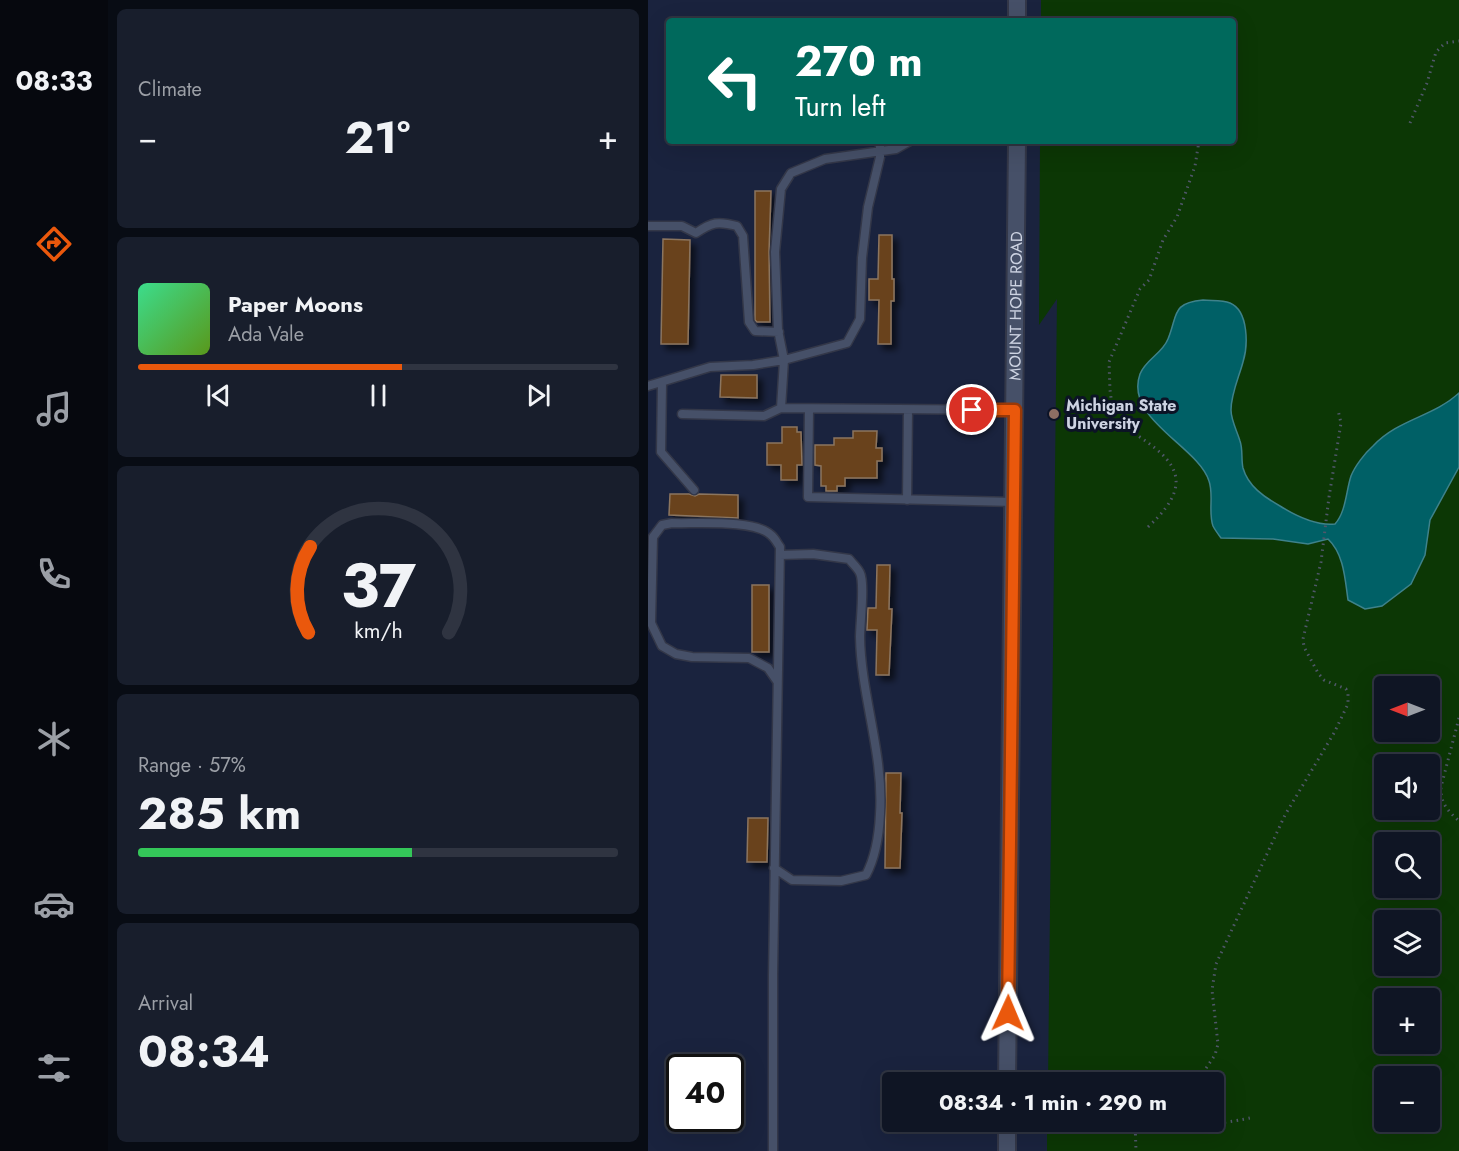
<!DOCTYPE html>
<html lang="en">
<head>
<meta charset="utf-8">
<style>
	:root { --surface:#0f1524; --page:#181e2c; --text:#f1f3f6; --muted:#9b9fa6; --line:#2f3441; --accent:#ea580c }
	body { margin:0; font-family:Jost,sans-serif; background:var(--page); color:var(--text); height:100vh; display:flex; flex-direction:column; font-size:22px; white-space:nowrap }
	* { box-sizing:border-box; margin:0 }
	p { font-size:20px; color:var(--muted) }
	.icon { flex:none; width:33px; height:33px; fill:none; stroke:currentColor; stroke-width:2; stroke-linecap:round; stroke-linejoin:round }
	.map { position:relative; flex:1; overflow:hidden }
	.sheet { display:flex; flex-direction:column; gap:9px; padding:9px; background:#080c14; width:540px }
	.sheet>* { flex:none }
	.guide { position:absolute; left:18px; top:18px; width:570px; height:126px; border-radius:6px; box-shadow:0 6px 24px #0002,0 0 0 2px var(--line); background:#00695c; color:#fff; overflow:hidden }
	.needle { width:39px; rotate:270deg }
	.fabs { position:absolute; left:726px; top:676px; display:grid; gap:12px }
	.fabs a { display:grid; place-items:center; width:66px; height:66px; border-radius:6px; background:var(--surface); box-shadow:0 6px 24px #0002,0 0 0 2px var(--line); font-size:30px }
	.speed { position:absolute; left:18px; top:1054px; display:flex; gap:12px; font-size:30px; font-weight:700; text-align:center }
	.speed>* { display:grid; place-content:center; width:78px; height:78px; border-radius:50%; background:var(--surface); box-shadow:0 6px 24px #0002,0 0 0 2px var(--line); line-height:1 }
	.speed .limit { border:3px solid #111; border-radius:9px; background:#fff; color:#111 }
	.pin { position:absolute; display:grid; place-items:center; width:51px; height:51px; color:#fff; margin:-26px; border:3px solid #fff; border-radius:50%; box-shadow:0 2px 6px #0007 }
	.me { position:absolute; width:66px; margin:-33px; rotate:1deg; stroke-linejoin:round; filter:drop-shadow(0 0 4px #0008) }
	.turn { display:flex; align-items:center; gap:21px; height:126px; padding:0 30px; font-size:27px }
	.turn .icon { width:78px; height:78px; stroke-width:2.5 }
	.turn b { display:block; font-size:42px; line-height:51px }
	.big { font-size:45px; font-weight:700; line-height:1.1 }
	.sheet .card { flex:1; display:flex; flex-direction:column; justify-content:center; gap:9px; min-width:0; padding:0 21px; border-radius:9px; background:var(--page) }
	.sheet .dial { align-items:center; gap:0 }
	.dial svg { height:156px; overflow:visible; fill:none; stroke:var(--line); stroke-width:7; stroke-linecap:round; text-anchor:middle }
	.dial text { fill:var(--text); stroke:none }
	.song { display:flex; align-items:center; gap:18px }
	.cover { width:72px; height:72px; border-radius:9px; background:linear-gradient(135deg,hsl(150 70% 55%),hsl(90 70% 35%)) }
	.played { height:6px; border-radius:3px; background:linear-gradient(90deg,var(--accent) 55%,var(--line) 55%) }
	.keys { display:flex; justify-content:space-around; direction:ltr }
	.heat { display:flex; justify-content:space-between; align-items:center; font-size:33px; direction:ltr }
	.charge { height:9px; border-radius:4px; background:linear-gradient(90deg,#34c759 57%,var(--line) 0) }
	.trip { position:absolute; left:234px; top:1072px; width:342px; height:60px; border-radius:6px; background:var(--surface); box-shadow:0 6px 24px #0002,0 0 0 2px var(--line); font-weight:700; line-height:60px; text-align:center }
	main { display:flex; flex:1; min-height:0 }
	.dock { display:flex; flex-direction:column; width:108px; justify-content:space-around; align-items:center; background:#06080e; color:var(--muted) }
	.dock .icon { width:42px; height:42px }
	.dock .on { color:var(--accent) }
	.dock b { font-size:27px; color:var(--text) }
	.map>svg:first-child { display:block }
</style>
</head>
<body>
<main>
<nav class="dock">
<b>08:33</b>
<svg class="icon on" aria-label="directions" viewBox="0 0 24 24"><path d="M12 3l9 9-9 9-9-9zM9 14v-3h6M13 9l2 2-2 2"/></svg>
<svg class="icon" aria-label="music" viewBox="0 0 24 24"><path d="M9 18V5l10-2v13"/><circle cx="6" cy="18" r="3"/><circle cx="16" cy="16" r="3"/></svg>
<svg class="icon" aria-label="phone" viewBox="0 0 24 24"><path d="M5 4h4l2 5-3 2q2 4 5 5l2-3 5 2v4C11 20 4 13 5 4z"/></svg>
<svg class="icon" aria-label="climate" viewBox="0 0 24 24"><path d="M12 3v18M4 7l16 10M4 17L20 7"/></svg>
<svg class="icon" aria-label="car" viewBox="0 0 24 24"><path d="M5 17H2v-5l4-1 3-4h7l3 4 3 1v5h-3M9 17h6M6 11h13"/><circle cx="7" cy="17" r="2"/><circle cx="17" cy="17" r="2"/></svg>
<svg class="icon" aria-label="filters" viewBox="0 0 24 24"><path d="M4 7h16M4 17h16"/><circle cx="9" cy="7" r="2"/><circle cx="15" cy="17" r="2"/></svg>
</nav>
<section class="sheet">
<div class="card"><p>Climate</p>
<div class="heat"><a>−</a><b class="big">21°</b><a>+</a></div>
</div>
<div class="card">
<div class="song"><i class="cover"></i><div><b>Paper Moons</b><p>Ada Vale</p></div></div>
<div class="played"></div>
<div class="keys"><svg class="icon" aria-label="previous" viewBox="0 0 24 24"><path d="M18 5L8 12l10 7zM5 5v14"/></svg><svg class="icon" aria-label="pause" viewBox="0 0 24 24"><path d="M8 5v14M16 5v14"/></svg><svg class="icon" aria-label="next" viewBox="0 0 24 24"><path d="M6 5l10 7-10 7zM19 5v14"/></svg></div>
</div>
<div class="card dial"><svg viewBox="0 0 100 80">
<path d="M14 69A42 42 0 1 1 86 69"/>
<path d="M14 69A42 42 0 0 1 15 25" stroke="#ea580c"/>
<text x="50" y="56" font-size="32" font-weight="700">37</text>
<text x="50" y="72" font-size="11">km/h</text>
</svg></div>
<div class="card"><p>Range · 57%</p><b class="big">285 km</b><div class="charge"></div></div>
<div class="card"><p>Arrival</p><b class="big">08:34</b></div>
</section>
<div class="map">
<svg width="811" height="1151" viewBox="0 0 811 1151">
	<defs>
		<filter id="shadow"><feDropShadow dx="5" dy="5" stdDeviation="3" flood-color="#0009"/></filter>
	</defs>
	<rect width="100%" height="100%" fill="#141c30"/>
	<path fill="#1a233e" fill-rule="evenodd" d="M 0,0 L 811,0 L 811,1151 L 0,1151 ZM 21,21 L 585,21 L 585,141 L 21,141 ZM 736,687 L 782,687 L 782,732 L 736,732 ZM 736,765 L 782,765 L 782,810 L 736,810 ZM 736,843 L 782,843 L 782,888 L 736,888 ZM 736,921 L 782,921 L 782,966 L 736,966 ZM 736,999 L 782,999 L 782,1044 L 736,1044 ZM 32,1068 L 82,1068 L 82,1119 L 32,1119 ZM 736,1077 L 782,1077 L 782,1122 L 736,1122 ZM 244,1083 L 566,1083 L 566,1122 L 244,1122 Z"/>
	<path fill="#0c3705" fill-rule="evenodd" d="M 393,0 L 811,0 L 811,1151 L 399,1151 L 399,1122 L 566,1122 L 566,1083 L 400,1083 L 409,299 L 391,325 L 392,141 L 585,141 L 585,21 L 393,21 ZM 736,687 L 782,687 L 782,732 L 736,732 ZM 736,765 L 782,765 L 782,810 L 736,810 ZM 736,843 L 782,843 L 782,888 L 736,888 ZM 736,921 L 782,921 L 782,966 L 736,966 ZM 736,999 L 782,999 L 782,1044 L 736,1044 ZM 736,1077 L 782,1077 L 782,1122 L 736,1122 Z"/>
	<path fill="#006066" stroke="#3e828b" stroke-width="1.5" d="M 555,300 C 564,301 574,300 582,303 C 601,311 600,346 595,362 C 591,377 583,394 583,410 C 583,420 589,431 592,441 C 595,449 593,459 595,468 C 600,486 616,497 632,506 C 648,516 668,526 687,524 C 698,512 698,491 703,476 C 707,466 717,453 725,446 C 750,419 785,417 811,393 L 811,467 L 782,520 L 777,555 L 763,584 L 734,606 L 717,609 L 700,600 C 697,579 696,554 680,539 L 660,544 L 625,539 L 573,538 C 570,534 567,530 565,526 C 560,512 566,495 561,481 C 550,446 476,419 492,374 C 498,359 514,354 520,339 C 530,315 523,303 555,300 Z"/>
	<path fill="#69431b" stroke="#8b745f" stroke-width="1.5" filter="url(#shadow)" d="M 107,191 L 123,191 L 121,252 L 122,322 L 109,322 L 107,320 Z
		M 231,235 L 244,235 L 244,279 L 246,279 L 246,301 L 243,301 L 243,344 L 230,344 L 231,300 L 221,300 L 221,279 L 230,279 Z
		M 15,239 L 42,240 L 40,344 L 13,344 Z
		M 73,375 L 109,375 L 109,398 L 72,397 Z
		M 134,427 L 149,427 L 149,432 L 153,432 L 154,465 L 149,465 L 149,480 L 133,480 L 133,465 L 119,465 L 119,443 L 134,443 Z
		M 205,431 L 229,431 L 228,448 L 234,448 L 234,461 L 229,461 L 229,478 L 197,478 L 197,486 L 189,486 L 189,491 L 178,491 L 178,486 L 173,486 L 173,466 L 167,465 L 167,445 L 186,445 L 186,438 L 205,438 Z
		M 22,494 L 41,494 L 47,496 L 51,494 L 90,495 L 90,518 L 21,515 Z
		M 229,565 L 242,565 L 241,609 L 244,609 L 241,675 L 228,675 L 229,630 L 219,630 L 220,608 L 228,608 Z
		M 104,585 L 121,585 L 121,652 L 104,652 Z
		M 238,773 L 253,773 L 252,813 L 254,813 L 252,868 L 237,868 Z
		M 100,818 L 120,818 L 119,862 L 99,862 Z"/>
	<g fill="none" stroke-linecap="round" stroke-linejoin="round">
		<g stroke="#333748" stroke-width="11">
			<path id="service" d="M 0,226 L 34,226 L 48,233 C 64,222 70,221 89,226 L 95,236 L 101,322 L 107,331 L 131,332
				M 14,384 L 13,452 L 46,490
				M 0,386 L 62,367 L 105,365 L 136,360 L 130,330 L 127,252 L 133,189 L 143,173 L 177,159 L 248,149 L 262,141
				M 133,408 L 367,410
				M 161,409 L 160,497 L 366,502
				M 34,414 L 116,416 L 133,408 L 136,360 L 199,343 L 212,319 L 214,258 L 220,207 L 232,157 L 232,141
				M 259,500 L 260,410
				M 126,868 L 144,880 L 193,881 L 218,875 C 228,856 231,836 232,814 C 236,754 213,696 212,637 C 212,624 217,583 212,573 C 210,568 204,563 201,559 L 165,554 L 132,555
				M 125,1151 L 125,975 L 132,547 C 129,543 127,538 123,535 C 107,519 47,524 24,523 L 14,525 L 5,537 L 3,623 L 14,646 L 28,654 L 44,657 L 101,658 L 120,668 L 129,681"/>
		</g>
		<g stroke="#333748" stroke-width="20">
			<g id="tertiary">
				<path d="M 369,21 L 369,0"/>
				<path id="s1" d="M 359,1083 L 369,141"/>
				<path d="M 359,1151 L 359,1122"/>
			</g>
		</g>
		<path stroke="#50576a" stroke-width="3" stroke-dasharray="1.5 4.5" stroke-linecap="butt" d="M 762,123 L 779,83 L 788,52 L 797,43 L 811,41
			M 500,527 C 559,473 514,452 466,420 L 462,390 L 461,362 L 492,289 L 501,280 L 515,240 L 529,217 L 547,166 L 551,141
			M 811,718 L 793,787 C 792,803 800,811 811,821
			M 491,1083 L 492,1079
			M 548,1083 L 567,1055 L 570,1044 L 564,990 L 568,964 L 637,815 L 686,733 L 700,704 L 700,694 L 698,689 L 676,680 L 670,673 L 656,647 L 655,639 L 673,562 L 681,497 L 693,423 L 690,410
			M 487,1122 L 488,1151
			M 535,1122 C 546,1128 588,1121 602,1118"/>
		<use href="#service" stroke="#465068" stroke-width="8"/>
		<use href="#tertiary" stroke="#465068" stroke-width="16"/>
	</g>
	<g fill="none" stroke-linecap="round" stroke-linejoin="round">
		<g stroke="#983908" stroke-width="15">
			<path id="route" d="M 324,410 L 367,410 L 360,1013"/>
		</g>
		<use href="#route" stroke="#ea580c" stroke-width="10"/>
	</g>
	<circle fill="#8d6e63" stroke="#0c1326" stroke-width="2" cx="406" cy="414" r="6"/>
	<g text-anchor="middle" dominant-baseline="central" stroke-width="6" stroke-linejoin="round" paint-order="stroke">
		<g font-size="16" fill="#cdd3e2" stroke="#0c1326">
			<text stroke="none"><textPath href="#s1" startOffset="777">MOUNT HOPE ROAD</textPath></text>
		</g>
		<g font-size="16" font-weight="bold" fill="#cdd3e2" stroke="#0c1326" text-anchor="start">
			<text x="418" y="405">Michigan State<tspan x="418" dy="18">University</tspan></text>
		</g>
	</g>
</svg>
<div class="fabs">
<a><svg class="needle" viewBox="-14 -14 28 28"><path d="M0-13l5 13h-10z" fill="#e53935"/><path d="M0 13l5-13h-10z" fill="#9b9fa6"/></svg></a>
<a><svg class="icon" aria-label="sound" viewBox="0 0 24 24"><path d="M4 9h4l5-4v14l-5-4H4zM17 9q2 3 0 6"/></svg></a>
<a><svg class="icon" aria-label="search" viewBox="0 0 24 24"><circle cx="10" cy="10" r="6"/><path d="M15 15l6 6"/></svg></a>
<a><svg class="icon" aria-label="layers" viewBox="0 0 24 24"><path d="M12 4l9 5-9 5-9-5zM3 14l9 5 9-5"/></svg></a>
<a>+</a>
<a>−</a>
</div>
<div class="speed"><div class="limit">40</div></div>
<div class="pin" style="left:324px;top:410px;background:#d93025"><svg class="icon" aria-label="arrive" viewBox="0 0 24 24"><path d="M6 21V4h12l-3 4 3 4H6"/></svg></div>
<svg class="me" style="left:360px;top:1013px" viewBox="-20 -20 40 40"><path d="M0-17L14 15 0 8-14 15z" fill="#ea580c" stroke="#fff" stroke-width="4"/></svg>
<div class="trip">08:34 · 1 min · 290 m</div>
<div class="guide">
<div class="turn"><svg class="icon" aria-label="left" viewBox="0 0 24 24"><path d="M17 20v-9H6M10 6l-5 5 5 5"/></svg><div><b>270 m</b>Turn left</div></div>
</div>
</div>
</main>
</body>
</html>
